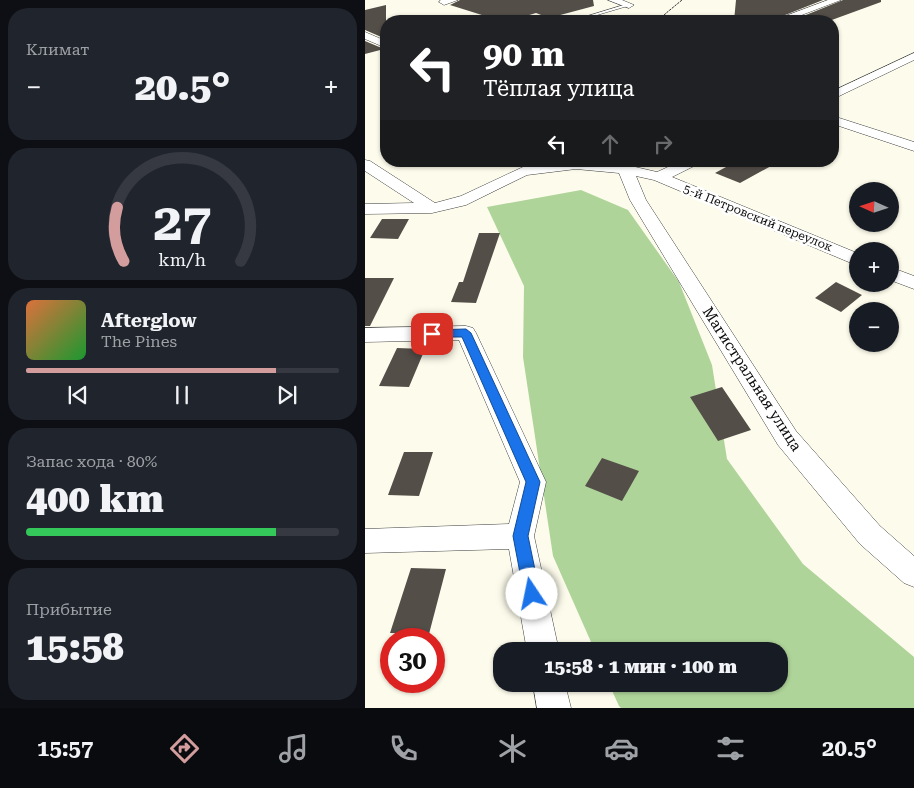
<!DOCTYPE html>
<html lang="ru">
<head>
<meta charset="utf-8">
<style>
	:root { --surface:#171b24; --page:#20242c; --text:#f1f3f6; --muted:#9ea1a6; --line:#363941; --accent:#d49d9d }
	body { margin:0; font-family:"Roboto Serif",serif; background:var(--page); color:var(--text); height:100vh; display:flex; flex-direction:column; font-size:19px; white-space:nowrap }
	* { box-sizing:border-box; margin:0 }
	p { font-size:16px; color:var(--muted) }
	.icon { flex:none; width:28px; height:28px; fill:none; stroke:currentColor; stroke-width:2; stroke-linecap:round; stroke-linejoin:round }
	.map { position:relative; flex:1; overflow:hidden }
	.panel { display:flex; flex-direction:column; gap:8px; padding:8px; background:#0d0f14; width:365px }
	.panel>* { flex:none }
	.hud { position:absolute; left:15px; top:15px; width:459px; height:152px; border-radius:20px; box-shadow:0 1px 4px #0004; background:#202124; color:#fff; overflow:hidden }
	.needle { width:32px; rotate:273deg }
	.buttons { position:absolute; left:484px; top:182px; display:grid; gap:10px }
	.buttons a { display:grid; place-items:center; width:50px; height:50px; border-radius:50%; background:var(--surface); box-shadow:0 1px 4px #0004; font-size:25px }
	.speed { position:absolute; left:15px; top:628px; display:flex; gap:10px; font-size:25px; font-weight:700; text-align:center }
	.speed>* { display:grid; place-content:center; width:65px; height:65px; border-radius:50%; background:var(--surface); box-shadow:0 1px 4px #0004; line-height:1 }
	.speed .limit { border:8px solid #d22; background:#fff; color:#111 }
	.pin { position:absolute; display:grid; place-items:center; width:42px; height:42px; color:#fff; margin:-21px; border-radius:10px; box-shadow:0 2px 8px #0006 }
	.me { position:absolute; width:55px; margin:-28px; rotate:349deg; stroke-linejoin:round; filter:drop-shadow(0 0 4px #0008) }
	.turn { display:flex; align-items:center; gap:18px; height:105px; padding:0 20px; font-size:22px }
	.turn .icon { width:65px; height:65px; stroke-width:2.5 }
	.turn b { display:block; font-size:35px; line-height:42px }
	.lanes { display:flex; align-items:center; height:48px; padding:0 20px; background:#0003; justify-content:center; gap:25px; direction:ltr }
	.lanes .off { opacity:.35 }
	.big { font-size:38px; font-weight:800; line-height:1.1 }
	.panel .card { flex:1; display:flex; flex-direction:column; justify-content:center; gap:8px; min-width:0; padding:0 18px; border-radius:20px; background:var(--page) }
	.panel .dial { align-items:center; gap:0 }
	.dial svg { height:130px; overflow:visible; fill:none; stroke:var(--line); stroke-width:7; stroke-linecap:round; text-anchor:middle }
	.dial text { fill:var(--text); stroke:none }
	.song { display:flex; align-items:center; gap:15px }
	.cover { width:60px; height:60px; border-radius:8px; background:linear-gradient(135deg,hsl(20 70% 55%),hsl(130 70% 35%)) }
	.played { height:5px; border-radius:2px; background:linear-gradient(90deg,var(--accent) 80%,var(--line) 80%) }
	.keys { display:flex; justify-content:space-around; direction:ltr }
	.heat { display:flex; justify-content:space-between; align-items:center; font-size:28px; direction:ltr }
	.charge { height:8px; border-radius:4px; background:linear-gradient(90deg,#34c759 80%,var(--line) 0) }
	.trip { position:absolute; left:128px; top:642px; width:295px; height:50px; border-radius:20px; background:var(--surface); box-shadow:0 1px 4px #0004; font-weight:800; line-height:50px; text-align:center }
	.tabs { display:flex; height:80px; justify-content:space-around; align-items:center; background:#090b0e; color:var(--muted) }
	.tabs .icon { width:35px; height:35px }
	.tabs .selected { color:var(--accent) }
	.tabs b { font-size:22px; color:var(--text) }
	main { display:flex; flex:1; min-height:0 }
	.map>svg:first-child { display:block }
</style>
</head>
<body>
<main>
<section class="panel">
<div class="card"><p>Климат</p>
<div class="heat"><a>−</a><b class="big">20.5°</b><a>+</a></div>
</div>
<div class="card dial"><svg viewBox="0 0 100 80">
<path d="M14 69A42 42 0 1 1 86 69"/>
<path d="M14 69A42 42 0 0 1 10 36" stroke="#d49d9d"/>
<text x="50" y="56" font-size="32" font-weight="700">27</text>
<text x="50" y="72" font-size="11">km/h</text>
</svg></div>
<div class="card">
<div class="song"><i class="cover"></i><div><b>Afterglow</b><p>The Pines</p></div></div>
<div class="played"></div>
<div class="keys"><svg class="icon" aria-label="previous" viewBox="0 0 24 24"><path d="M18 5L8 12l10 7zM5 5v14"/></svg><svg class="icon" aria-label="pause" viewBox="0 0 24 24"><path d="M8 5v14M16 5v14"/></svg><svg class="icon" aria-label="next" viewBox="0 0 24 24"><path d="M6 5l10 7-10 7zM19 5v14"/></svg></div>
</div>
<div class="card"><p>Запас хода · 80%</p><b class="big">400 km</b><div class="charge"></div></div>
<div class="card"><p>Прибытие</p><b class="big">15:58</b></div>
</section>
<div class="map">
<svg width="549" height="708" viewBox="0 0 549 708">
	<rect width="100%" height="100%" fill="#fdfcec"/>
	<path fill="#afd499" d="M 216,190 L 263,210 L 314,282 L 347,365 L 362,459 L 438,564 L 549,657 L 549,708 L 256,708 L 254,706 L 244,684 L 414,684 L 414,651 L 230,651 L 188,556 L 158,357 L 159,286 L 122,207 Z"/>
	<path fill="#544e49" d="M 95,0 L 228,0 L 229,6 L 184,18 L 171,13 L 144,21 L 136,21 L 85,5 Z
		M 371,0 L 458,0 L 405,21 L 369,21 Z
		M 478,0 L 516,0 L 516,2 L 464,21 L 426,21 Z
		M 21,5 L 21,39 L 0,30 L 0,10 Z
		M 0,41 L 19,49 L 0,54 Z
		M 372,161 L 415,161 L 375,183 L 350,173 Z
		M 17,219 L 44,219 L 33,239 L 5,238 Z
		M 114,233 L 135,233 L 111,303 L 86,302 L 94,282 L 98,282 Z
		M 0,278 L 29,278 L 5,326 L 0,326 Z
		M 471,282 L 497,295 L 476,312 L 450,298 Z
		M 32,348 L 60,349 L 44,387 L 14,386 Z
		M 357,387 L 386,430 L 353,441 L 325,397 Z
		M 39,452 L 68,452 L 54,496 L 23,495 Z
		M 237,458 L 274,471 L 257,501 L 220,486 Z
		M 46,568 L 81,569 L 64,634 L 25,633 Z"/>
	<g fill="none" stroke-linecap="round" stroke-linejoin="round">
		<g stroke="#3f3f3f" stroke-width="1">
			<path id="service" d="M 262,4 L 266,5 L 212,21 L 206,21 Z"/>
		</g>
		<g stroke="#3f3f3f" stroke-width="1">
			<path id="minor" d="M 76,0 L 93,0 L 79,5 L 74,2 Z
				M 243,0 L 257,0 L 269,5 L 264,8 Z
				M 463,0 L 476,0 L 421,21 L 407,21 Z
				M 0,32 L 21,41 L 21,48 L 0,39 Z
				M 549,53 L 549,60 L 468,99 L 468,91 Z
				M 468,116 L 549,142 L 549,151 L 468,124 Z
				M 0,160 L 5,161 L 70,203 L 96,196 L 158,167 L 202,161 L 251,163 L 250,161 L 264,161 L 266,166 L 292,172 L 316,161 L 335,161 L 333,164 L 307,177 L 492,253 L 492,264 L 486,263 L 289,180 L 271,176 L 281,200 L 431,431 L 515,526 L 549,556 L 549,587 L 539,583 L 495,544 L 413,445 L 265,200 L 254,173 L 211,169 L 162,175 L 101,205 L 67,213 L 0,214 L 0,204 L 49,203 L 0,171 Z
				M 525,267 L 549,276 L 549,289 L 525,280 Z
				M 101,326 L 108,328 L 111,333 L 181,482 L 169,536 L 194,651 L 162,651 L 144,549 L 0,553 L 0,529 L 144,524 L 155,482 L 94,340 L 0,342 L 0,328 Z
				M 168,684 L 200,684 L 206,708 L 172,708 Z"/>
		</g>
		<path stroke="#2e2e2e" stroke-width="1" stroke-dasharray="2.5 1" stroke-linecap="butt" d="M 295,21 L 300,14 L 317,0"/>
		<use href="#service" fill="#fff" fill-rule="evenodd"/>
		<use href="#minor" fill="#fff" fill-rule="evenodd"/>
	</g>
	<path fill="#1a73e8" stroke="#114b97" d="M 101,329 L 106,333 L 175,482 L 163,536 L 175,594 L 172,599 L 167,601 L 161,599 L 159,594 L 148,536 L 161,482 L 97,337 L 67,337 L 62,334 L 67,330 Z"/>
	<g text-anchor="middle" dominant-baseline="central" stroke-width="5" stroke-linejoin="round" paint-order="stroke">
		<g font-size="12" fill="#0c0c0c" stroke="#fff">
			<text transform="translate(393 218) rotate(22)">5-й Петровский переулок</text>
		</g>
		<g font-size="15" fill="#0c0c0c" stroke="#fff">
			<text transform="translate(387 379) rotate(57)">Магистральная улица</text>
		</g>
	</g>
</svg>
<div class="buttons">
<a><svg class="needle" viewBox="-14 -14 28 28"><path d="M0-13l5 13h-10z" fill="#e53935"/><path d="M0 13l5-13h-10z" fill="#9ea1a6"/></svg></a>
<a>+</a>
<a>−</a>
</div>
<div class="speed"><div class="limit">30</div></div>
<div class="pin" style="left:67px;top:334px;background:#d93025"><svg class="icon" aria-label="arrive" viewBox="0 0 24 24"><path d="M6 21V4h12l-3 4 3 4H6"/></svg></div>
<svg class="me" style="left:167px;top:594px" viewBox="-20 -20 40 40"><circle r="19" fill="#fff"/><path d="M0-13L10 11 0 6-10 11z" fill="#1a73e8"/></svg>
<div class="trip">15:58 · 1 мин · 100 m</div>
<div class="hud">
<div class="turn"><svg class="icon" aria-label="left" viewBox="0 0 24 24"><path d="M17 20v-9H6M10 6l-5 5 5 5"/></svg><div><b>90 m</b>Тёплая улица</div></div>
<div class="lanes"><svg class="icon" aria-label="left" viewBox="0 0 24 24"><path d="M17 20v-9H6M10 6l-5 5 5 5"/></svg><svg class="icon off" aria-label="ahead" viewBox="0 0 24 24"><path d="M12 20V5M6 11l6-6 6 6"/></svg><svg class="icon off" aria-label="right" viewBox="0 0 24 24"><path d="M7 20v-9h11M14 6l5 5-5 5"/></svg></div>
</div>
</div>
</main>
<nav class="tabs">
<b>15:57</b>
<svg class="icon selected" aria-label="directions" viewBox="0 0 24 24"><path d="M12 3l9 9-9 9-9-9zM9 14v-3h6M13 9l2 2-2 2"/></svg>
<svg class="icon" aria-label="music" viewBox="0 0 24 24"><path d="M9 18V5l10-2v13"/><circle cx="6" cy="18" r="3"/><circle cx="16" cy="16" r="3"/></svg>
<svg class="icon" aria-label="phone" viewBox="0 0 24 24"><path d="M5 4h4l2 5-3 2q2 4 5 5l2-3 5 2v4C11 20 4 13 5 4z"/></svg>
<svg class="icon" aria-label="climate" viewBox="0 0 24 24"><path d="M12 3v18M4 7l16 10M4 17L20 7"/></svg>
<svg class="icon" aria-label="car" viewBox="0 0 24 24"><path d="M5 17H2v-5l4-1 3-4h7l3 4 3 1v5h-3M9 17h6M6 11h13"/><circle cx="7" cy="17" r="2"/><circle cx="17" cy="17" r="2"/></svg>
<svg class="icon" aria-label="filters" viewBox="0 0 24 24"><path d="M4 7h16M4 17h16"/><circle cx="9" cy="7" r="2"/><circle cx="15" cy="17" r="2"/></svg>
<b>20.5°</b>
</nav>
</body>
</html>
